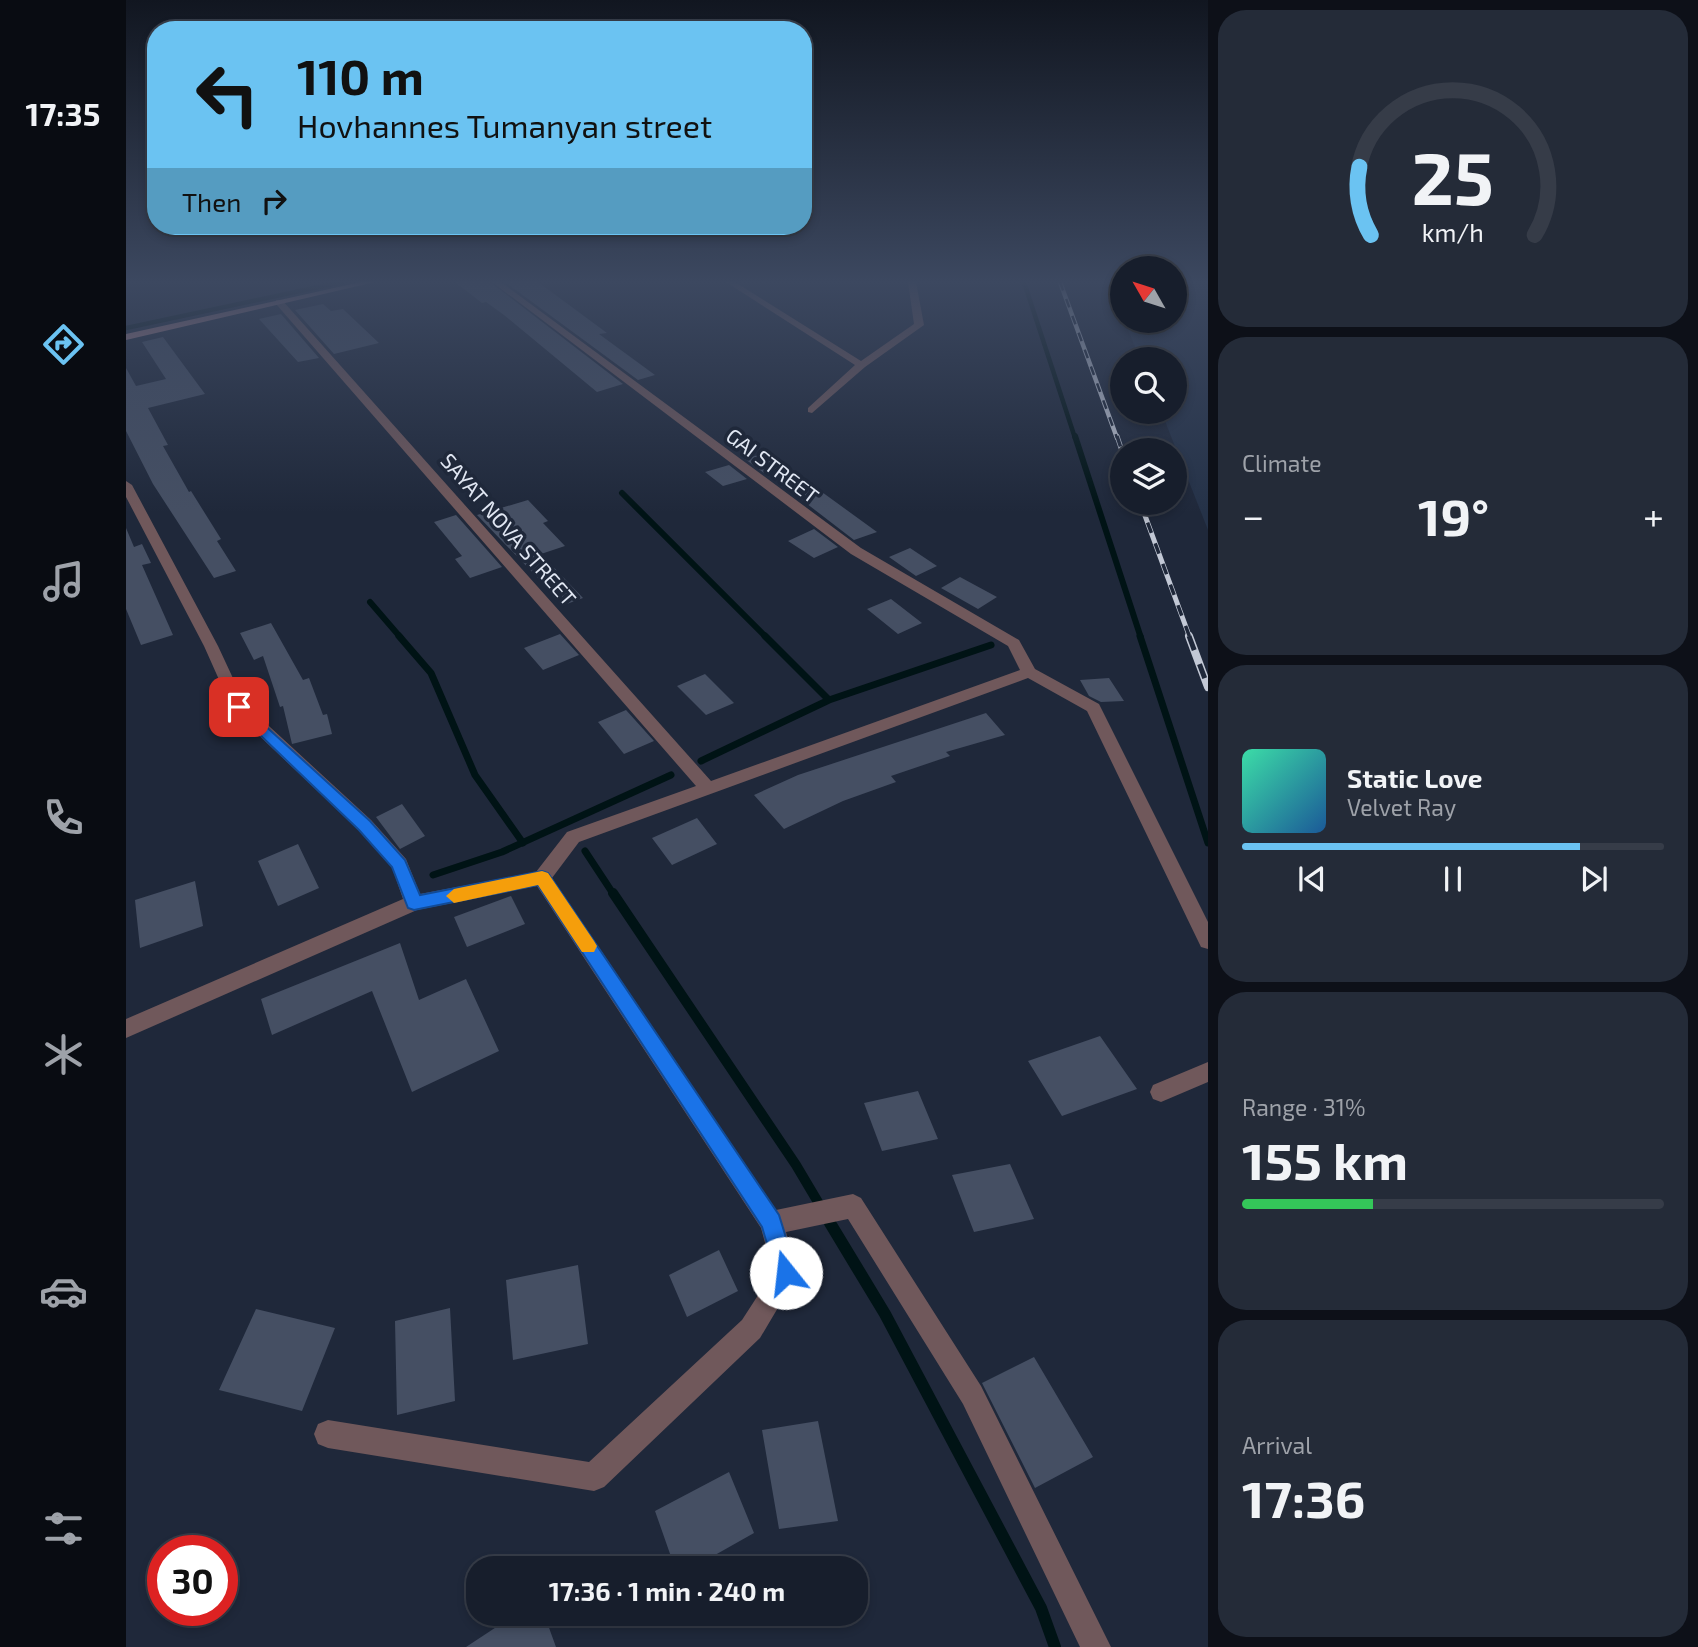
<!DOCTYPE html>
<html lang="en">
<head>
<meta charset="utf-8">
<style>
	:root { --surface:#171e2c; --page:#242b38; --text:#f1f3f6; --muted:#9ea2a9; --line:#363c48; --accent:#6bc3f2 }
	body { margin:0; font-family:"Exo 2",sans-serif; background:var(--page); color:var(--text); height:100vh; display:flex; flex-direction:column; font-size:26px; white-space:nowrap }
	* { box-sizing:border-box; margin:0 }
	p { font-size:23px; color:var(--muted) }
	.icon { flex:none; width:38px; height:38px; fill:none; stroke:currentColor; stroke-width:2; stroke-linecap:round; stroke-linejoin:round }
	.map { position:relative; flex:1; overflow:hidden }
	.side { display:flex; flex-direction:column; gap:10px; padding:10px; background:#0d1018; width:490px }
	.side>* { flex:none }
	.banner { position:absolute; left:21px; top:21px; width:665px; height:214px; border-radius:28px; box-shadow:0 4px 10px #0003,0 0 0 2px var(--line); background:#6bc3f2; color:#111; overflow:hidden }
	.needle { width:46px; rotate:309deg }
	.tools { position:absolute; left:984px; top:256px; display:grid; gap:14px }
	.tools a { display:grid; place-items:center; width:77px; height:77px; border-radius:50%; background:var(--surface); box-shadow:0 4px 10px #0003,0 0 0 2px var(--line); font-size:35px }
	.speed { position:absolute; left:21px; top:1535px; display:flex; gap:14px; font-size:35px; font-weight:700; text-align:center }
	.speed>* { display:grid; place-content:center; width:91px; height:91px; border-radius:50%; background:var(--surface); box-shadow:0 4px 10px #0003,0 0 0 2px var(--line); line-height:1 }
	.speed .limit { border:10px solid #d22; background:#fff; color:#111 }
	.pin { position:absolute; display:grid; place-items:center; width:60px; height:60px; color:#fff; margin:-30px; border-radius:14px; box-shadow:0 4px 10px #0006 }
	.me { position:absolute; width:77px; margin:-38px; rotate:344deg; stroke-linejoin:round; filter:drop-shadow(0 0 5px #0008) }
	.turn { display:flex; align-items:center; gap:24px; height:147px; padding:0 35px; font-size:32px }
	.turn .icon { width:91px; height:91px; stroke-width:2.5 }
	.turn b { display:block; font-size:49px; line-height:60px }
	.then { display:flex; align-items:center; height:66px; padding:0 35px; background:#0003; gap:14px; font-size:26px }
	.big { font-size:52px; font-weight:700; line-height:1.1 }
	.side .card { flex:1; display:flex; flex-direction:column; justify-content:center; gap:10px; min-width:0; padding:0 24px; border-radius:28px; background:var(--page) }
	.side .dial { align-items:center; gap:0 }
	.dial svg { height:182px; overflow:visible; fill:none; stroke:var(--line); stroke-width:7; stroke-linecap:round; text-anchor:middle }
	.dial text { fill:var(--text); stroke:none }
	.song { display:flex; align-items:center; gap:21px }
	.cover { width:84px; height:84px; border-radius:10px; background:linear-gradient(135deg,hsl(160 70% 55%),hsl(210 70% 35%)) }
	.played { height:7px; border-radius:4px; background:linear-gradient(90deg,var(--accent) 80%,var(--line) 80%) }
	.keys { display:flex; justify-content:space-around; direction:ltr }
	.heat { display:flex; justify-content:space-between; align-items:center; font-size:38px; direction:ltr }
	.charge { height:10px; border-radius:5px; background:linear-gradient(90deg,#34c759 31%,var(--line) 0) }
	.trip { position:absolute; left:340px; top:1556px; width:402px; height:70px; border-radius:28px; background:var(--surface); box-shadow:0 4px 10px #0003,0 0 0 2px var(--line); font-weight:700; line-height:70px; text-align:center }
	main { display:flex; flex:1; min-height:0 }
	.menu { display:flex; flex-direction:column; width:126px; justify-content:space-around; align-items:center; background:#090c12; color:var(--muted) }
	.menu .icon { width:49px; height:49px }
	.menu .current { color:var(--accent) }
	.menu b { font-size:32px; color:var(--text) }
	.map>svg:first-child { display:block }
</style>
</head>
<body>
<main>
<nav class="menu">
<b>17:35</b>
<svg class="icon current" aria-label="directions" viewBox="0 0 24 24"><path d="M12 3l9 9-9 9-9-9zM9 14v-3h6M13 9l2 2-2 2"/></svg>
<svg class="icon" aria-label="music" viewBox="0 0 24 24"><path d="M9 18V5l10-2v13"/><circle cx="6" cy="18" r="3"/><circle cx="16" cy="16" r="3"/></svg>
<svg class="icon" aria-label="phone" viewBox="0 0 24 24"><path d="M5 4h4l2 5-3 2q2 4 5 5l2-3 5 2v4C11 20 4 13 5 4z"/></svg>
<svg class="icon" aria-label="climate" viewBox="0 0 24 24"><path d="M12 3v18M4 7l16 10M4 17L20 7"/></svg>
<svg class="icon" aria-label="car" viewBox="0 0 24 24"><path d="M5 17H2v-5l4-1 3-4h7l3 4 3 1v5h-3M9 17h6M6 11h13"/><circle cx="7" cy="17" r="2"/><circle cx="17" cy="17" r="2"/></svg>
<svg class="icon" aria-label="filters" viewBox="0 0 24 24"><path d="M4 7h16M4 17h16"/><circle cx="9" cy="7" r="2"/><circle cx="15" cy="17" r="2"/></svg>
</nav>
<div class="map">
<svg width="1082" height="1647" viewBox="0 0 1082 1647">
	<rect width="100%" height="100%" fill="#1f283a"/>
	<path fill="#253248" d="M 1048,282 L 1082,282 L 1082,530 L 1035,411 L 1048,411 L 1048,359 L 1014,359 L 998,320 L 1048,320 Z"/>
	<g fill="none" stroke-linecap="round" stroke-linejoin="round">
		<path stroke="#001315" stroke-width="4.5" d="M 898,282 L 949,438
			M 0,328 L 216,282"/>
		<path stroke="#001315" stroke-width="6" d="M 949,436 L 1015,638
			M 496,493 L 641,638
			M 244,602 L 275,638"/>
		<path stroke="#001315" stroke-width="7" d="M 273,636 L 305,673 L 349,775 L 397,843
			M 639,636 L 703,700
			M 1014,636 L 1082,843
			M 575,761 L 703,700 L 865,645
			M 459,851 L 488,895
			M 307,875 L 376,852 L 545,775"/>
		<path stroke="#001315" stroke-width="10" d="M 487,893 L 670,1165 L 705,1224"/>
		<path stroke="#001315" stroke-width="12" d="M 704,1223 L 759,1314 L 915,1608 L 929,1647"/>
	</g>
	<path fill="#454f63" d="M 329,282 L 364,282 L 497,384 L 471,392 L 378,315 L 360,302 L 356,303 Z
		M 379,282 L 412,282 L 481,333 L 473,334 L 529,375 L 512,380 Z
		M 197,304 L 205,311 L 217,309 L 253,343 L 208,354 L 169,310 Z
		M 155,314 L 193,358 L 172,362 L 133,319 Z
		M 37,337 L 79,394 L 22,408 L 42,445 L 37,446 L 63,492 L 65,491 L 95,539 L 91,541 L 110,571 L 88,578 L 27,484 L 0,431 L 0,368 L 10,386 L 40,379 L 16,342 Z
		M 639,453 L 656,463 L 751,532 L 728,540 L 646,477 L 651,469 L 638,473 L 619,459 Z
		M 603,465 L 621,479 L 597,486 L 579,472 Z
		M 402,500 L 422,521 L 417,523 L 439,546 L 415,554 L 457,598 L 438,605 L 351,515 Z
		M 330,515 L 376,567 L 344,578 L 329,559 L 336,556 L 308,522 Z
		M 0,528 L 8,547 L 16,544 L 25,563 L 16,565 L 47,635 L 15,645 L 0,609 Z
		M 688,529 L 712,547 L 688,558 L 662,541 Z
		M 784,548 L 811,566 L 790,576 L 763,557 Z
		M 834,577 L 871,597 L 852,609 L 815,588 Z
		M 765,599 L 796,623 L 772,634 L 741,609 Z
		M 145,623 L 177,680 L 183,678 L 197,715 L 201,714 L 206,734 L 166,744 L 157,706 L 154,707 L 137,656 L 128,660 L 114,633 Z
		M 434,634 L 453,655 L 417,670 L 398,648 Z
		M 579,674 L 608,703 L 580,715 L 551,686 Z
		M 983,678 L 998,701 L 975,702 L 963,696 L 954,680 Z
		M 500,710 L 528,741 L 498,754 L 472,722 Z
		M 860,713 L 879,735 L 820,752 L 824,756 L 765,776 L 770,782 L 717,801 L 658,829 L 628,795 L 672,775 Z
		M 276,804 L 299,836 L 274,849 L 250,817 Z
		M 571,818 L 591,844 L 546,865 L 526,838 Z
		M 172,844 L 193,888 L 152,906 L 132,861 Z
		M 69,881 L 77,926 L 14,948 L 9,900 Z
		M 385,896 L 399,924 L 341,947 L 328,917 Z
		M 274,943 L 293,1000 L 340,979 L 373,1051 L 286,1092 L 246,991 L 146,1035 L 135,999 Z
		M 974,1036 L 1011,1089 L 936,1116 L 902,1061 Z
		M 792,1091 L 812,1139 L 756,1151 L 738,1103 Z
		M 884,1164 L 908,1219 L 848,1232 L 826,1175 Z
		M 593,1250 L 612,1291 L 561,1317 L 543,1275 Z
		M 452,1265 L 462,1344 L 387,1360 L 380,1280 Z
		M 324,1308 L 329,1401 L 271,1415 L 269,1321 Z
		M 130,1309 L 209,1328 L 176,1411 L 93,1390 Z
		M 908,1357 L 967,1457 L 909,1488 L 856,1383 Z
		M 692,1421 L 712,1521 L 653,1529 L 636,1430 Z
		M 603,1472 L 628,1533 L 566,1568 L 549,1568 L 529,1511 Z
		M 390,1614 L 418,1614 L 430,1647 L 340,1647 Z"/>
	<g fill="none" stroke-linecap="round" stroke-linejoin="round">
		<path fill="#70585b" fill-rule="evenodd" d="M 366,282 L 375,282 L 735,548 L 893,640 L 909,669 L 973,704 L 1082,922 L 1082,949 L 1075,947 L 961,711 L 902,678 L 453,842 L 426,878 L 650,1210 L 727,1194 L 735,1198 L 855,1386 L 985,1647 L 954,1647 L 837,1404 L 722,1219 L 660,1232 L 672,1274 L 634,1338 L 478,1487 L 468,1491 L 202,1448 L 192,1444 L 188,1434 L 192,1424 L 202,1420 L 463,1462 L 616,1320 L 647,1272 L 635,1228 L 411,886 L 291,910 L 0,1038 L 0,1019 L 277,899 L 266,867 L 233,830 L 107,711 L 78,646 L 0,497 L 0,481 L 6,485 L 92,646 L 119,704 L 245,820 L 280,859 L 294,894 L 410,872 L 441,832 L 570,786 L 150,304 L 150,300 L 156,300 L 585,781 L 894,670 L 882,646 L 725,554 Z
			M 600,282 L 609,282 L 735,361 L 788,324 L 782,282 L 790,282 L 798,325 L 739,367 L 686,413 L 682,412 L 682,408 L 729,365 Z
			M 1082,1062 L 1082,1082 L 1035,1102 L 1027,1099 L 1024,1092 L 1027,1085 Z"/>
		<path fill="#b8878d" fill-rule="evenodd" d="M 235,282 L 249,282 L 0,340 L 0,334 Z"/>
		<g stroke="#c2c8d5" stroke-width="4.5">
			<path id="rail-far2" d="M 934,282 L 991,438"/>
		</g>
		<g stroke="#c2c8d5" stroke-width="5">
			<path id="rail-far1" d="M 991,436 L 996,451
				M 1014,502 L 1064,638"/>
		</g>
		<g stroke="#c2c8d5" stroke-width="8">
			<path id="rail" d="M 1063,636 L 1082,687"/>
		</g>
		<use href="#rail-far2" stroke="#1f283a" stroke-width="2.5" stroke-dasharray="9" stroke-linecap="butt"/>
		<use href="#rail-far1" stroke="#1f283a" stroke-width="3.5" stroke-dasharray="11" stroke-linecap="butt"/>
		<use href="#rail" stroke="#1f283a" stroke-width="5" stroke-dasharray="15" stroke-linecap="butt"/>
	</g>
	<linearGradient id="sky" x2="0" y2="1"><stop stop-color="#111620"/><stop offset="0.55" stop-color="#3c4860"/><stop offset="1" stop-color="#3c4860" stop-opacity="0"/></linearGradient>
	<rect width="1082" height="512" fill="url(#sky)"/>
	<path fill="#1a73e8" stroke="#114b97" stroke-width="2" d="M 113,702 L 244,821 L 279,860 L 294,895 L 416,871 L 422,873 L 653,1215 L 671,1273 L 668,1281 L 660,1285 L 652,1281 L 636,1227 L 412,885 L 288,910 L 282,908 L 266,867 L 233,830 L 108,710 L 106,707 Z"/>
	<path fill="#f59e0b" d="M 416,871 L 422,873 L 468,941 L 471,946 L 468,952 L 456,952 L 412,885 L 328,903 L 320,896 L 328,889 Z"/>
	<g text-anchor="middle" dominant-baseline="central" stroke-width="7" stroke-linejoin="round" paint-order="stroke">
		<g font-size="21" fill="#e1e7f3" stroke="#1f283a">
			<text transform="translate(647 465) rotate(37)">GAI STREET</text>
			<text transform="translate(383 529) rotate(49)">SAYAT NOVA STREET</text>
		</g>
	</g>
</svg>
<div class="tools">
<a><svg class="needle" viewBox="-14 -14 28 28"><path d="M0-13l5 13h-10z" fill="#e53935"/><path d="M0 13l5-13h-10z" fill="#9ea2a9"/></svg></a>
<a><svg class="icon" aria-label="search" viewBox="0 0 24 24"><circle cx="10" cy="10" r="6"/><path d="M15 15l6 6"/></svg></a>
<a><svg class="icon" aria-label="layers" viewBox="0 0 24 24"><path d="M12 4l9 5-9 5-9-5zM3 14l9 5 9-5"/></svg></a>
</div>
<div class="speed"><div class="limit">30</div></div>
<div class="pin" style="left:113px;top:707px;background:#d93025"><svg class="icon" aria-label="arrive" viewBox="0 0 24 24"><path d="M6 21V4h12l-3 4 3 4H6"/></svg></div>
<svg class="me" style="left:660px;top:1273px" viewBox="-20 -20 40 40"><circle r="19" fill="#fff"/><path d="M0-13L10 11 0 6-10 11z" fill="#1a73e8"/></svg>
<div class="trip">17:36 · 1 min · 240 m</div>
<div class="banner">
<div class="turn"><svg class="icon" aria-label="left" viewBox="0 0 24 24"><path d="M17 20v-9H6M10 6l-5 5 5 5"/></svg><div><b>110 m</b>Hovhannes Tumanyan street</div></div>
<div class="then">Then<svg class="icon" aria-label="right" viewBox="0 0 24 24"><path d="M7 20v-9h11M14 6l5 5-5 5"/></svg></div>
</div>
</div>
<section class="side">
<div class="card dial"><svg viewBox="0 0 100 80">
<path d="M14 69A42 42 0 1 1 86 69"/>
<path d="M14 69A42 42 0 0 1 9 39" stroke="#6bc3f2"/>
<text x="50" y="56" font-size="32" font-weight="700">25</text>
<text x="50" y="72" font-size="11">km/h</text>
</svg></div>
<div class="card"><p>Climate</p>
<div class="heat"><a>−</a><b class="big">19°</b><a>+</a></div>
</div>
<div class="card">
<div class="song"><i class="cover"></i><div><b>Static Love</b><p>Velvet Ray</p></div></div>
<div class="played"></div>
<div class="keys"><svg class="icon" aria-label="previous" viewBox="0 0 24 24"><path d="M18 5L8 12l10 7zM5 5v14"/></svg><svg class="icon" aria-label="pause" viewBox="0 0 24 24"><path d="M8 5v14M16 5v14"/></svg><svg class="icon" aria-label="next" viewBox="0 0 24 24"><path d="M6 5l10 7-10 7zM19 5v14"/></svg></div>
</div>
<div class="card"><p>Range · 31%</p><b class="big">155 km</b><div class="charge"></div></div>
<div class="card"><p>Arrival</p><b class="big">17:36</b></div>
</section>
</main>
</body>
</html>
